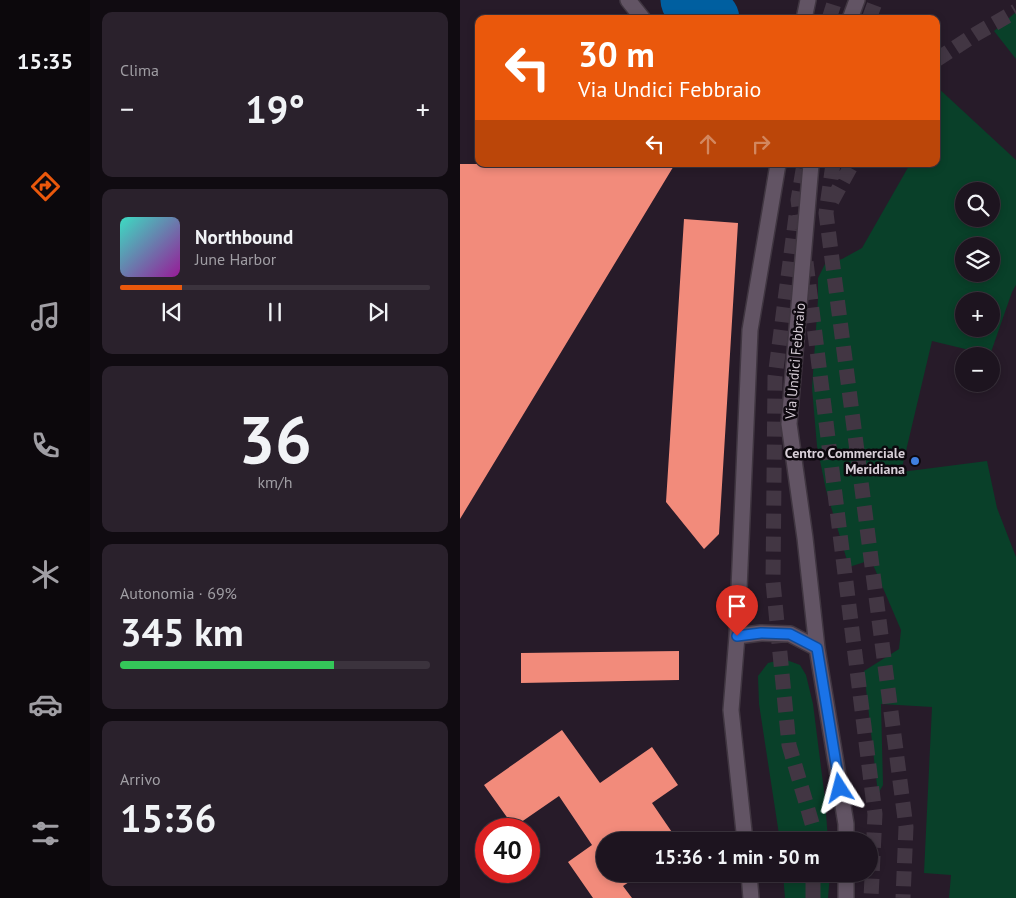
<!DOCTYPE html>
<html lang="it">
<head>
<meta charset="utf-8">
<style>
	:root { --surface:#1d141f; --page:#2a212c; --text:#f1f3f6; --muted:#a09ea4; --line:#3b333d; --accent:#ea580c }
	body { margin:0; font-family:"PT Sans",sans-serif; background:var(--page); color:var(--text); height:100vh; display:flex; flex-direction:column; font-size:19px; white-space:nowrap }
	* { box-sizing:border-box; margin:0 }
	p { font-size:16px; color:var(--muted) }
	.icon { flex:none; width:28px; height:28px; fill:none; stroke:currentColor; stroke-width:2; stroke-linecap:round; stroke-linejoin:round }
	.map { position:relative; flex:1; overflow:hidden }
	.panel { display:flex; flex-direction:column; gap:12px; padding:12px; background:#100b11; width:370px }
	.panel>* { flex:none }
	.banner { position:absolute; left:15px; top:15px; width:465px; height:152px; border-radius:10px; box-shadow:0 2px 8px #0003,0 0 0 1px var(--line); background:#ea580c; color:#fff; overflow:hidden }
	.tools { position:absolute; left:495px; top:182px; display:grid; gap:10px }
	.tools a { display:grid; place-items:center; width:45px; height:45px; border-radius:50%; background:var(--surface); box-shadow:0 2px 8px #0003,0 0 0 1px var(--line); font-size:25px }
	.speed { position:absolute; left:15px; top:818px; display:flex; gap:10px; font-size:25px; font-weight:700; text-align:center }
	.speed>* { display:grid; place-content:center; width:65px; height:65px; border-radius:50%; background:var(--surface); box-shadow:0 2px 8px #0003,0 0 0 1px var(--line); line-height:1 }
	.speed .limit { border:8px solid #d22; background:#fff; color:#111 }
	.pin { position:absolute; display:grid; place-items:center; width:42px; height:42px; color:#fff; margin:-51px -21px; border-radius:50% 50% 50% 0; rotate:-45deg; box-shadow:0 0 5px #0007 }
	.pin .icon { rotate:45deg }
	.me { position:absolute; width:55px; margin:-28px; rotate:351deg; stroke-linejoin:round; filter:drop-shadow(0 0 4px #0008) }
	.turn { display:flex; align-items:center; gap:18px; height:105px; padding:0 20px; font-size:22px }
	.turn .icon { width:65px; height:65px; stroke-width:2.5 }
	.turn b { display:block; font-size:35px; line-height:42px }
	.lanes { display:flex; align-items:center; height:48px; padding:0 20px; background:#0003; justify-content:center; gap:25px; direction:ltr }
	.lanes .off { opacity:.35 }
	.big { font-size:38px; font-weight:600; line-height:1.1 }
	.panel .widget { flex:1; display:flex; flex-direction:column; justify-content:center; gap:8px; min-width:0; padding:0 18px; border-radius:10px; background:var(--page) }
	.panel .dial { align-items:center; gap:0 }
	.dial b { font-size:65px; line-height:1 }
	.song { display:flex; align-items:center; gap:15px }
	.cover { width:60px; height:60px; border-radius:8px; background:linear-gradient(135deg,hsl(170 70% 55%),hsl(300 70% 35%)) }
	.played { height:5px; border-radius:2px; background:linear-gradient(90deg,var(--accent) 20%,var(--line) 20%) }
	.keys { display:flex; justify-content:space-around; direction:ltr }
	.heat { display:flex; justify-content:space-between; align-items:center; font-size:28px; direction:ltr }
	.charge { height:8px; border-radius:4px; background:linear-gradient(90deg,#34c759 69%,var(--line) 0) }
	.trip { position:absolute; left:136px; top:832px; width:282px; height:50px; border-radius:25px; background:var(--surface); box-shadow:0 2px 8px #0003,0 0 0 1px var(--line); font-weight:600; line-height:50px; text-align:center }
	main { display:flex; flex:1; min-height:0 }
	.tabs { display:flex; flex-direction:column; width:90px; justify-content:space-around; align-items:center; background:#0c080c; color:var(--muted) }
	.tabs .icon { width:35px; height:35px }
	.tabs .current { color:var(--accent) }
	.tabs b { font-size:22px; color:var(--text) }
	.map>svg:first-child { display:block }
</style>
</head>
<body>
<main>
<nav class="tabs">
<b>15:35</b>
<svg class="icon current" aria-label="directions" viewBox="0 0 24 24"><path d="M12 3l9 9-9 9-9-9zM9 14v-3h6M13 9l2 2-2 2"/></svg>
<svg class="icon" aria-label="music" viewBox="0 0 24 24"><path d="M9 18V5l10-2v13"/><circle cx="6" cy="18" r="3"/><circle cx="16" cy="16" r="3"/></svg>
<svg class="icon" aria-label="phone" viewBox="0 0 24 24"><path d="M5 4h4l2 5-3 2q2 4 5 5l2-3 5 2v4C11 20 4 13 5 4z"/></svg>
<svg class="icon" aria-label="climate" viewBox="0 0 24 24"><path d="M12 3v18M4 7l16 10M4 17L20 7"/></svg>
<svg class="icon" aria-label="car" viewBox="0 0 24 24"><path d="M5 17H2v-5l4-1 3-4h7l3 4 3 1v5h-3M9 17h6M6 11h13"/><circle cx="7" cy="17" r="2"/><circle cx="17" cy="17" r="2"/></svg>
<svg class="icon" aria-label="filters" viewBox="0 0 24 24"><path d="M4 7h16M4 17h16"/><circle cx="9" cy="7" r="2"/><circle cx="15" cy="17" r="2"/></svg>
</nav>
<section class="panel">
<div class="widget"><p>Clima</p>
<div class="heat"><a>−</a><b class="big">19°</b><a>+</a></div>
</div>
<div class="widget">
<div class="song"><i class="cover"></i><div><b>Northbound</b><p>June Harbor</p></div></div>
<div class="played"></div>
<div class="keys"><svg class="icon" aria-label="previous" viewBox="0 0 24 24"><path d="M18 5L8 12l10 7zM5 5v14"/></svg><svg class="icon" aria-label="pause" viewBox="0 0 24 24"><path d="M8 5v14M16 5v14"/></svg><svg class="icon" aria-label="next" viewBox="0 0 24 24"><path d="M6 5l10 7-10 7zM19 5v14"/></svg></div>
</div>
<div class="widget dial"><b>36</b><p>km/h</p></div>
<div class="widget"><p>Autonomia · 69%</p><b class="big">345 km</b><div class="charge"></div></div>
<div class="widget"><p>Arrivo</p><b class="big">15:36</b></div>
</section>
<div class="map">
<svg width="556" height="898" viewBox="0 0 556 898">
	<rect width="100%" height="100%" fill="#271b29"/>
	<path fill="#094029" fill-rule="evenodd" d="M 556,12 L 556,59 L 534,31 Z
		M 476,86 L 556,160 L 556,285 L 552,292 L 530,355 L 472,341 L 441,472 L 527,461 L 537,508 L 556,557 L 556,898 L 489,898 L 491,875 L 464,873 L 472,707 L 421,704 L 423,785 L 418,794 L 404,671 L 439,649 L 441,630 L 411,560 L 389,567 L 366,490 L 357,446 L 352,388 L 358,299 L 358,278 L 365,264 L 382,259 L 402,248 L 450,164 L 476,164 ZM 504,191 L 531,191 L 531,219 L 504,219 ZM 504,246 L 531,246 L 531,274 L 504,274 ZM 504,301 L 531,301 L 531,329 L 504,329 Z
		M 324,659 L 340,665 L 346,675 L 353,704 L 365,799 L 368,841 L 320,841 L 299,704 L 298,676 L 308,663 Z
		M 323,874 L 370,874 L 368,898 L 325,898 Z"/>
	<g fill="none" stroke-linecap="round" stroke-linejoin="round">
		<path stroke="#005fa0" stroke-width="59" d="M 230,0 L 250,19"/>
	</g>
	<path fill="#f28b7b" d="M 0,164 L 215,164 L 0,519 Z
		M 224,219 L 278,223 L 259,534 L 244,549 L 206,502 Z
		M 219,651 L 219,680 L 61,683 L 61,653 Z
		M 102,730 L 140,783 L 192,747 L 218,785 L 192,803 L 218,841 L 145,841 L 145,874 L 181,874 L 163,886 L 172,898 L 133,898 L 108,862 L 132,845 L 99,796 L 54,827 L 24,785 Z"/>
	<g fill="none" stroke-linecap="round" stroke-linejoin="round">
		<path stroke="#423643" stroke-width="15" stroke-dasharray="15 8" stroke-linecap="butt" d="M 369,19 L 375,0
			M 409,19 L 416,0
			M 476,60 L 516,34 L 556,11
			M 373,164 L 366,213 L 446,827 L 443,898
			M 372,201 L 392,164
			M 336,216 L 315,377 L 313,582 L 329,745 L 354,830 L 354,841
			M 342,229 L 338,200 L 344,164
			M 346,262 L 415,814 L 411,898
			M 353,898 L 353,874"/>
		<g stroke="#403641" stroke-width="18">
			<path id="street" d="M 168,0 L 183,19"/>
		</g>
		<g stroke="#403641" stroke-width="18">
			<path id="secondary" d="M 344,19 L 348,0
				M 390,19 L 397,0
				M 351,164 L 329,424 L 345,538 L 357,648 L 386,824 L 386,841
				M 277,636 L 301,633 L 330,634 L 357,648
				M 285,841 L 271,710 L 277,636 L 290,330 L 318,164
				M 289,874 L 291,898
				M 386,874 L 386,898"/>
		</g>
		<use href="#street" stroke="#625464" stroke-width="15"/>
		<use href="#secondary" stroke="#625464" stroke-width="15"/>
	</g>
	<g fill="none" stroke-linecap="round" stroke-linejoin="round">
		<g stroke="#114b97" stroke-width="12">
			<path id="route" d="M 277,636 L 301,633 L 330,634 L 357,648 L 380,788"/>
		</g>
		<use href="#route" stroke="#1a73e8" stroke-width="9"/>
	</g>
	<circle fill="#3f7fe0" stroke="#0d080e" stroke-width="2" cx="455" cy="461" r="5"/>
	<g text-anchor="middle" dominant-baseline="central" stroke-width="5" stroke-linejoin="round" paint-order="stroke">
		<g font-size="14" fill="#d8cfd8" stroke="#0d080e">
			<text transform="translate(335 361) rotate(-85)">Via Undici Febbraio</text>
		</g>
		<g font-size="14" font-weight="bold" fill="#d8cfd8" stroke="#0d080e" text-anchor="end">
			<text x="445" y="453">Centro Commerciale<tspan x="445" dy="16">Meridiana</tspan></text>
		</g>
	</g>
</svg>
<div class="tools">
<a><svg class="icon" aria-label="search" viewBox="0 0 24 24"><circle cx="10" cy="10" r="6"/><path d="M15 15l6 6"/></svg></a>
<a><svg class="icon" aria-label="layers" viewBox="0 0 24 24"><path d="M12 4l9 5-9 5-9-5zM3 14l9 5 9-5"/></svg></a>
<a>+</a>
<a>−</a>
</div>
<div class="speed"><div class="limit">40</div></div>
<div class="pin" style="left:277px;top:636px;background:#d93025"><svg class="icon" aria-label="arrive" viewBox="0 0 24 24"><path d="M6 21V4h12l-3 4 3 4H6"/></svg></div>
<svg class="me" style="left:380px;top:788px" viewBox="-20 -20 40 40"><path d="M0-17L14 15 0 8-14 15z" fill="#1a73e8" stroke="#fff" stroke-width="4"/></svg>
<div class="trip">15:36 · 1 min · 50 m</div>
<div class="banner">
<div class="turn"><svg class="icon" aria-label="left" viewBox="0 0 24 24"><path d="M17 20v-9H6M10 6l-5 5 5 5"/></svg><div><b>30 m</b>Via Undici Febbraio</div></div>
<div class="lanes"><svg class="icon" aria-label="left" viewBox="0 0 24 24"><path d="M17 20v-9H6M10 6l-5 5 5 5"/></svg><svg class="icon off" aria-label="ahead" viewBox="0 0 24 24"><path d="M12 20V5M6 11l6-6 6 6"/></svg><svg class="icon off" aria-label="right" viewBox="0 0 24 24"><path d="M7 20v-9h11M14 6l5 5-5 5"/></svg></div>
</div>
</div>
</main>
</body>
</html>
